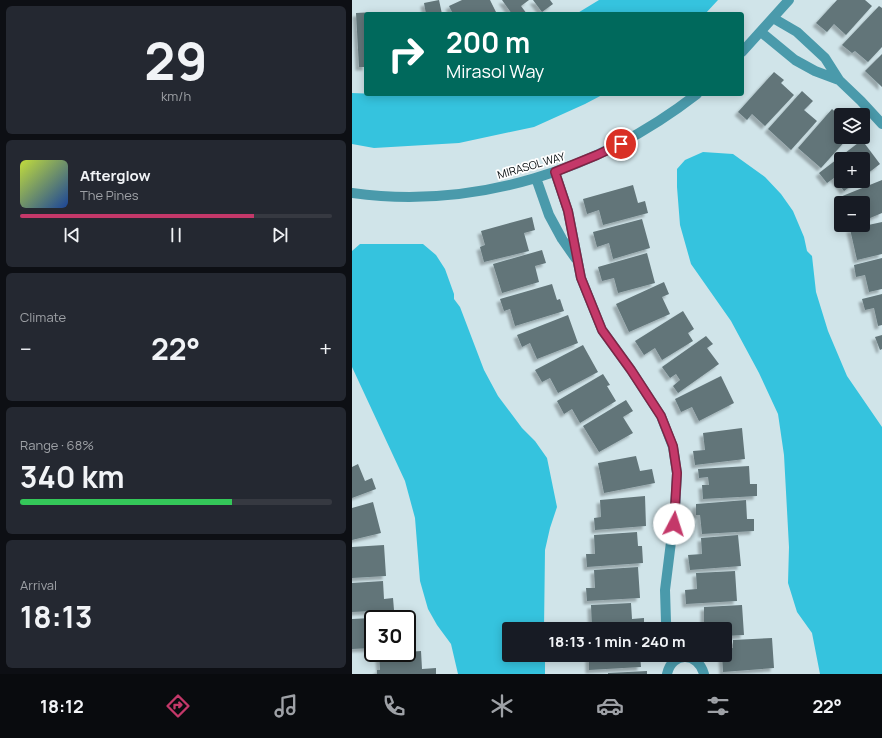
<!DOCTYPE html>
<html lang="en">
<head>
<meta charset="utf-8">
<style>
	:root { --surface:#171b24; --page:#242831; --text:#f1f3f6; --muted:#9ea1a6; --line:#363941; --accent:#c43869 }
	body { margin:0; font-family:Manrope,sans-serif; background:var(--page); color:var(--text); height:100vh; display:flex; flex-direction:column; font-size:15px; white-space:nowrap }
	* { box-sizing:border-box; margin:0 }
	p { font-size:13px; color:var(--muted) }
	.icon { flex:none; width:22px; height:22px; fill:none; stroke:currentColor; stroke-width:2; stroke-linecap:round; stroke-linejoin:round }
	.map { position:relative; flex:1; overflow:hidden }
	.drawer { display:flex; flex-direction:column; gap:6px; padding:6px; background:#0d0f14; width:352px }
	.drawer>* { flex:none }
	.top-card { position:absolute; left:12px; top:12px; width:380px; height:84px; border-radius:4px; box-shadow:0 2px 10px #0003; background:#00695c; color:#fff; overflow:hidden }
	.controls { position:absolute; left:482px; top:108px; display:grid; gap:8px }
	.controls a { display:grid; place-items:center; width:36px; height:36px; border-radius:4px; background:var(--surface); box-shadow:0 2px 10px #0003; font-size:20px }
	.speed { position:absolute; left:12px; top:610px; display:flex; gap:8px; font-size:20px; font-weight:700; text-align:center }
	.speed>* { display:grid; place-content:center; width:52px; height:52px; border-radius:50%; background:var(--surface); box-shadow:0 2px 10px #0003; line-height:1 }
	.speed .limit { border:2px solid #111; border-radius:6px; background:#fff; color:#111 }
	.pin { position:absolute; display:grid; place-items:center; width:34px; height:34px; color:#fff; margin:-17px; border:2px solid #fff; border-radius:50%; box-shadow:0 1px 4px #0007 }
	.me { position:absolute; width:44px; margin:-22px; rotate:5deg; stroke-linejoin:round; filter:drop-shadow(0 0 3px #0008) }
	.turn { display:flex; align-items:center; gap:14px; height:84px; padding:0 16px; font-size:18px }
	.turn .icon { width:52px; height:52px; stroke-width:2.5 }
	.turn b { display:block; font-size:28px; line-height:34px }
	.big { font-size:30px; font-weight:700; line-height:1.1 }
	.drawer .card { flex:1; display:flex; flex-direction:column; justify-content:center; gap:6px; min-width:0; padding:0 14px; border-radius:6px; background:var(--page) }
	.drawer .dial { align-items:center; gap:0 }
	.dial b { font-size:52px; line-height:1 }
	.song { display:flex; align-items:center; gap:12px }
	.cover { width:48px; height:48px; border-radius:6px; background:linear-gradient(135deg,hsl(70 70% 55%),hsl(220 70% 35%)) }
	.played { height:4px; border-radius:2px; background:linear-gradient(90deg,var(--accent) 75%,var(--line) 75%) }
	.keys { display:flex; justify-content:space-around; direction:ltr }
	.heat { display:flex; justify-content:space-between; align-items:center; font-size:22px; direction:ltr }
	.charge { height:6px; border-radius:3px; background:linear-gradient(90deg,#34c759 68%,var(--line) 0) }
	.trip { position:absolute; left:150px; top:622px; width:230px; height:40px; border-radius:4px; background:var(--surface); box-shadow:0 2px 10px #0003; font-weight:700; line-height:40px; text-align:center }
	.tabs { display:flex; height:64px; justify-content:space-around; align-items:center; background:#090b0e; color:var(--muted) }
	.tabs .icon { width:28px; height:28px }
	.tabs .selected { color:var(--accent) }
	.tabs b { font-size:18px; color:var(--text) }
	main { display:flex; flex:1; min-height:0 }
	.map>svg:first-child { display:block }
</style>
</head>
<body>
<main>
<section class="drawer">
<div class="card dial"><b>29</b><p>km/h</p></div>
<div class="card">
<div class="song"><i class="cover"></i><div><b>Afterglow</b><p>The Pines</p></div></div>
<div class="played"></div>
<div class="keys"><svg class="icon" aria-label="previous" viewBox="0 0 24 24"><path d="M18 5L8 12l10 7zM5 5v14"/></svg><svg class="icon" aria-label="pause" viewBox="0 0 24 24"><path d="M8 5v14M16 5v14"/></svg><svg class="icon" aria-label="next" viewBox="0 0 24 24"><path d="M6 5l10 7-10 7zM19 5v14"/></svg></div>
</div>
<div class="card"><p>Climate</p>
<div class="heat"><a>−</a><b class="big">22°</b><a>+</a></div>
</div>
<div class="card"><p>Range · 68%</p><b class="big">340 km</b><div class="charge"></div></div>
<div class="card"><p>Arrival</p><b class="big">18:13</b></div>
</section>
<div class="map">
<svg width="530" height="674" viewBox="0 0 530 674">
	<defs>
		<filter id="shadow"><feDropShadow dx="-3.5" dy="3.5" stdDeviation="1" flood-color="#0004"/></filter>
	</defs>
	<rect width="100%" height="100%" fill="#d0e4e9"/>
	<path fill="#35c3de" d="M 247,0 L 366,0 L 353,14 L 224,14 Z
		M 0,93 L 25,94 L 252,94 L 233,104 L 182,127 L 107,143 L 22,148 L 0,144 Z
		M 351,152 L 381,154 L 413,177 L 429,194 L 441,211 L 452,237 L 455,251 L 460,256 L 464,292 L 476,331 L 495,376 L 530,427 L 530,674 L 468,674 L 460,633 L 445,612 L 436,583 L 437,547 L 432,455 L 426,414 L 407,373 L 379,321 L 339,264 L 328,225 L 325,187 L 325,169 L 333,160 Z
		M 8,244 L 71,244 L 84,255 L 93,269 L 102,294 L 102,299 L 108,307 L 132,370 L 146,396 L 170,428 L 183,441 L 195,458 L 205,507 L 198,528 L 193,550 L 192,629 L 157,629 L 157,655 L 193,655 L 193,674 L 106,674 L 99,644 L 85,625 L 76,609 L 68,581 L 63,518 L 53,481 L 0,367 L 0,251 Z"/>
	<path fill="#627579" filter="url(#shadow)" d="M 87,0 L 90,14 L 74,14 L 72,3 Z
		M 110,0 L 138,0 L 145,14 L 101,14 L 97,6 Z
		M 150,0 L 177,0 L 169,6 L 175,14 L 160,14 Z
		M 181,0 L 198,0 L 201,4 L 190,12 Z
		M 485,0 L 513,0 L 520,6 L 494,35 L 482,24 L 475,32 L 464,23 Z
		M 527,6 L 530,8 L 530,47 L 516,62 L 503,51 L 500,53 L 490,45 Z
		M 23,12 L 23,14 L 14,14 L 14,67 L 7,67 L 4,13 Z
		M 530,54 L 530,87 L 513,71 Z
		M 422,72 L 432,80 L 429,83 L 442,95 L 413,126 L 400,114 L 395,120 L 386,112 Z
		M 450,91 L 461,101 L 452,110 L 465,121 L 439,150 L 416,129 Z
		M 480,109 L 489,117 L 489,121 L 483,128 L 489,133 L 489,137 L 493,137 L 495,139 L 469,168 L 446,148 Z
		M 510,140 L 528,164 L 511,177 L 511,159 L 489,159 L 489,181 L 506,181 L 492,191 L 482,178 L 475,183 L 467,173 Z
		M 530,180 L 530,213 L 511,221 L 511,203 L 490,203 L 488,197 Z
		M 281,185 L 286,203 L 293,201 L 296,213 L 251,225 L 247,210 L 235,214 L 231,199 Z
		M 180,217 L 183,230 L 172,233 L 177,251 L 132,262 L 128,247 L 133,245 L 129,231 Z
		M 290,219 L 298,248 L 261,259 L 257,243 L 245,247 L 241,232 Z
		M 530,222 L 530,254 L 505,260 L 498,229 Z
		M 190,250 L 194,263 L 183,266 L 187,282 L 150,293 L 141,264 Z
		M 295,253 L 303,283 L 266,293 L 262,278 L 250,281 L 246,267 Z
		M 530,258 L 530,289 L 517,292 L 513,275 L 504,277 L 502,265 Z
		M 312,282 L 317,294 L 310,297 L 318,314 L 277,332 L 264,304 Z
		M 200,284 L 205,300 L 208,299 L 212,311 L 163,326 L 158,309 L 152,311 L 148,299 Z
		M 530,294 L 530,325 L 526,326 L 522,308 L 513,310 L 510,299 Z
		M 331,311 L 342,329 L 336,333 L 341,341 L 310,360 L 303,348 L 292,355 L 283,341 Z
		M 216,315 L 226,343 L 185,359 L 178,343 L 170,347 L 165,335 Z
		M 530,335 L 530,349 L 528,350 L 523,337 Z
		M 354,336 L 361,344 L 355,348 L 367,364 L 326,393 L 321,386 L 328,380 L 324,374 L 318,378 L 310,367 Z
		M 231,345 L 246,372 L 206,393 L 198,378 L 190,382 L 183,370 Z
		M 251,374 L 258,385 L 255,386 L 264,401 L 228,423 L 220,409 L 212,414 L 205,401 Z
		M 369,376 L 382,403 L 347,421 L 340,407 L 329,412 L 323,399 Z
		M 274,400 L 281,411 L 271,417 L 281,433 L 247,452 L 231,426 Z
		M 390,428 L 393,459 L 343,465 L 341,451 L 353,450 L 351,433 Z
		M 284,456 L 288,471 L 300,469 L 303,483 L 252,493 L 246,463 Z
		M 6,464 L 13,481 L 20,478 L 24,489 L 0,498 L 0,467 Z
		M 397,466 L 398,484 L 405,484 L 405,496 L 351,499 L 350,485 L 357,485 L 356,477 L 347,478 L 346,469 Z
		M 293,496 L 294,526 L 243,530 L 242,518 L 249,517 L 248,500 Z
		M 394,500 L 395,519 L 402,519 L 402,531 L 350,534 L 348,515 L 344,515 L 344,504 Z
		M 21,502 L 29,533 L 0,540 L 0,508 Z
		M 285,532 L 286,546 L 290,546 L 291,563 L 235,567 L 234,554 L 243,554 L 242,535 Z
		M 386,535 L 389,566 L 338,570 L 336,555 L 350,554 L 349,538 Z
		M 32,545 L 34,576 L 0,578 L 0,547 Z
		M 286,567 L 288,598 L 235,601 L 234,588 L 243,588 L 242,570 Z
		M 383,571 L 385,601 L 334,604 L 333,590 L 345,589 L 344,573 Z
		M 31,581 L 32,599 L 41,598 L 42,610 L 0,612 L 0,583 Z
		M 279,603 L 280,619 L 292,618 L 292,629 L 240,629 L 239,605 Z
		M 390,605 L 392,635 L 373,636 L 373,629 L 341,629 L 340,624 L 352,623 L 352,607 Z
		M 38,617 L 38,619 L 21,619 L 21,648 L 0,649 L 0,619 Z
		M 420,638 L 422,668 L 371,672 L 370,655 L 373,655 L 373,649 L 381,648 L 381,640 Z
		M 69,651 L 70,669 L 84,668 L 84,674 L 25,674 L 25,670 L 28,670 L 27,653 L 55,653 L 55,652 Z
		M 244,655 L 288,655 L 289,667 L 237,670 L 237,657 L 244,657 Z
		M 295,671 L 295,674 L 256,674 L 256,673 Z"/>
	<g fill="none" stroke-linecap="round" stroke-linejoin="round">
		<path stroke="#4a9aab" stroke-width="10" d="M 421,18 L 445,32 L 473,58 L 487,80 L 509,101 L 530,124
			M 409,32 L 443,60 L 463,71 L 487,80
			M 390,52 L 437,0
			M 203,172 L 216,211 L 229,278 L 250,330 L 279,370 L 309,416 L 321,447 L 325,473 L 323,510 L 313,590 L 314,622 L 316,629
			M 184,178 L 197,215 L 210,239 L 224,259
			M 0,193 C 124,210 247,170 345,94
			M 315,674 C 320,651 346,652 352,674"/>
	</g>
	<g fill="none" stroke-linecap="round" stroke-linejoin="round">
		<g stroke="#7f2444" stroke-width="10">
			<path id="route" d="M 269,144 L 245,155 L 203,172 L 216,211 L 229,278 L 250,330 L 279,370 L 309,416 L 321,446 L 325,473 L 322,524"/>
		</g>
		<use href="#route" stroke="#c43869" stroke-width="7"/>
	</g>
	<g text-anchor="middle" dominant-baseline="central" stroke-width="3.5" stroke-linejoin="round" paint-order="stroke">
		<g font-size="11" fill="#091012" stroke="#fff">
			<text transform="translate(179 165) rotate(-16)">MIRASOL WAY</text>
		</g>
	</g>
</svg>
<div class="controls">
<a><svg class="icon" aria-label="layers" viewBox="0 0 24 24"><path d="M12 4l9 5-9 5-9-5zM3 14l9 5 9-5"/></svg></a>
<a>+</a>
<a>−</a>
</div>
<div class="speed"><div class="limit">30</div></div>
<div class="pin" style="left:269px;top:144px;background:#d93025"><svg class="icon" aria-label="arrive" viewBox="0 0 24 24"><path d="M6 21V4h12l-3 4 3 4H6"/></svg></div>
<svg class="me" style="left:322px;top:524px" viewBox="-20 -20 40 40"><circle r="19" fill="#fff"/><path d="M0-13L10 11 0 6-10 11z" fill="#c43869"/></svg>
<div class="trip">18:13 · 1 min · 240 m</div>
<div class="top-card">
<div class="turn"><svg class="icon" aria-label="right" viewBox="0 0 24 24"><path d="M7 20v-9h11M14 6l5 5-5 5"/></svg><div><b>200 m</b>Mirasol Way</div></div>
</div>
</div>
</main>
<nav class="tabs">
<b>18:12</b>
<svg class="icon selected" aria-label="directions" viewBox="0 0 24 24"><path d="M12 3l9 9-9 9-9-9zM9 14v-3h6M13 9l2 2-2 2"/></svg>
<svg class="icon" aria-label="music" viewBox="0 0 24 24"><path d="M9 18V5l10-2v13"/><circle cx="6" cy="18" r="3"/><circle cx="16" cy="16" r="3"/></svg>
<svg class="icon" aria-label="phone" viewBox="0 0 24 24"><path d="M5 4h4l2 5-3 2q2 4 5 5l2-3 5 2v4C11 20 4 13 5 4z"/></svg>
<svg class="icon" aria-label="climate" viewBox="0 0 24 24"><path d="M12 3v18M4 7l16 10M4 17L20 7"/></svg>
<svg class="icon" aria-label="car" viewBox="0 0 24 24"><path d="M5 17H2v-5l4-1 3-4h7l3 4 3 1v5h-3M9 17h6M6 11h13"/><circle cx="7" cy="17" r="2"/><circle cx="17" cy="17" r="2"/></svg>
<svg class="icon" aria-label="filters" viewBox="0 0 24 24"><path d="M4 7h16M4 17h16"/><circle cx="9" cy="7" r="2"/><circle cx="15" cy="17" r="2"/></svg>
<b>22°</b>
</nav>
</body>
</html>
